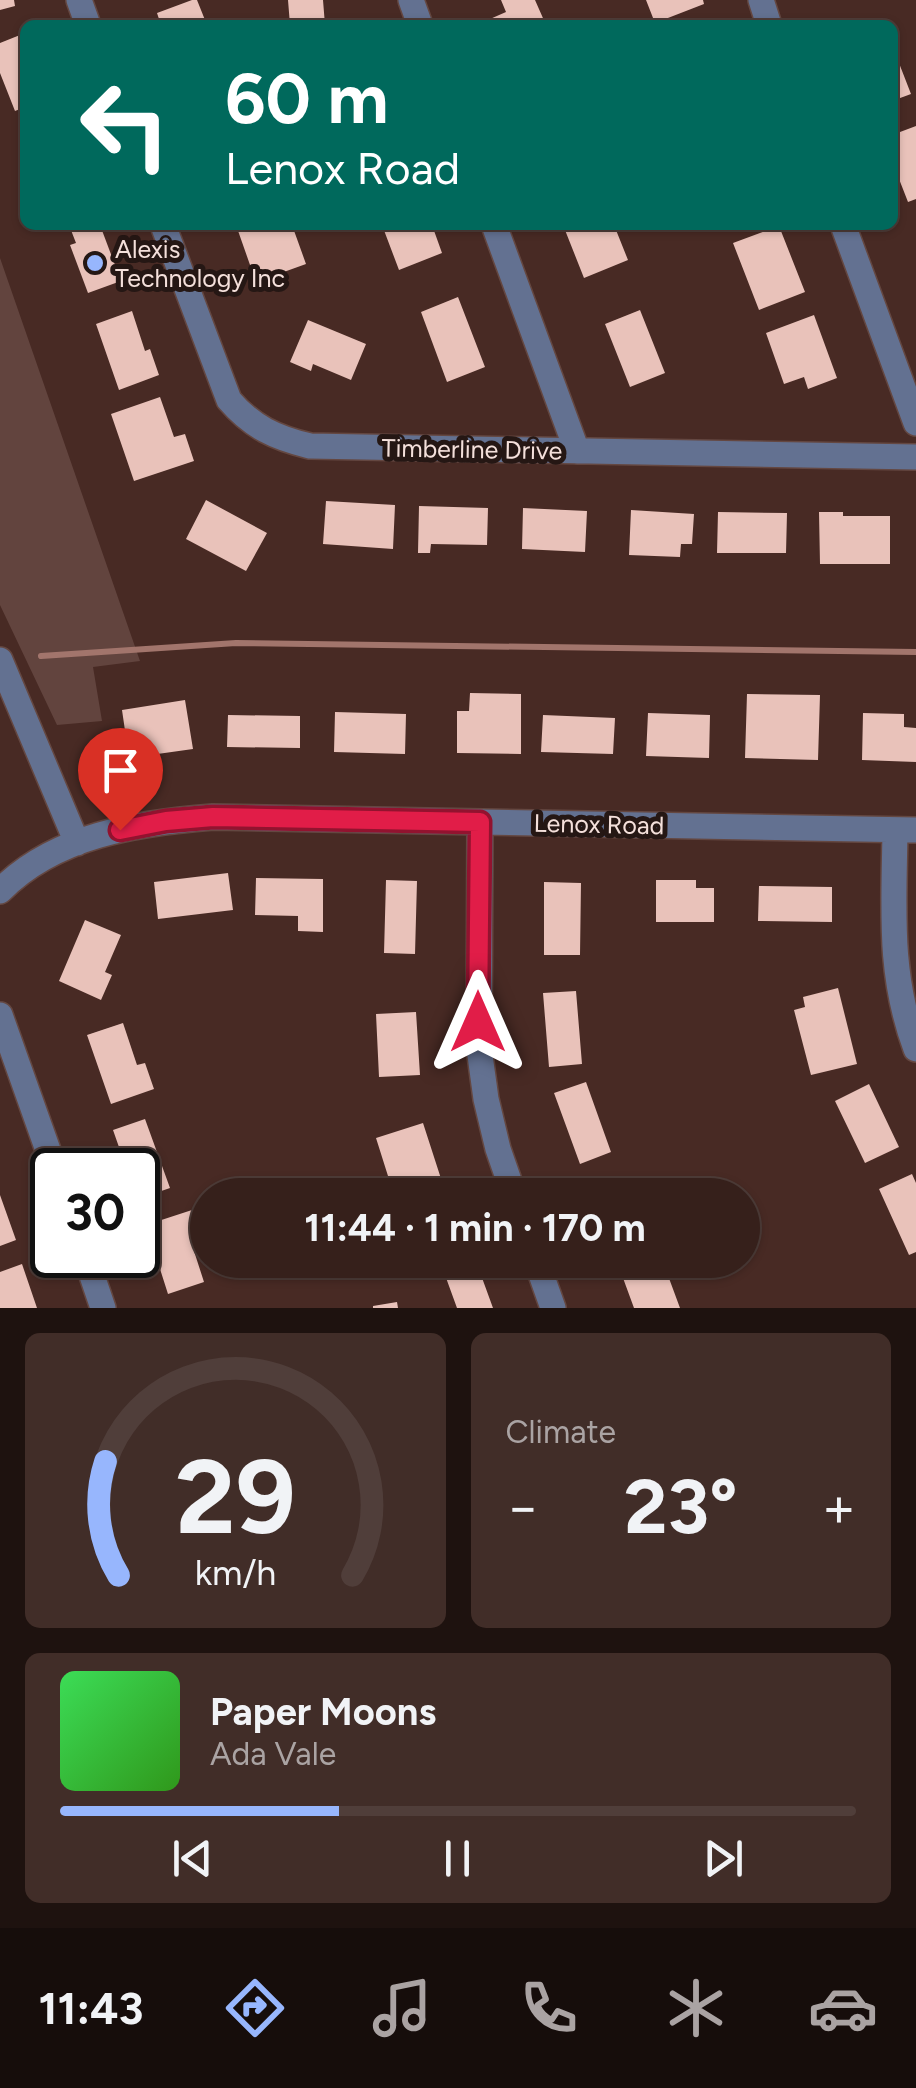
<!DOCTYPE html>
<html lang="en">
<head>
<meta charset="utf-8">
<style>
	:root { --surface:#36201b; --page:#412d28; --text:#f1f3f6; --muted:#aaa3a3; --line:#503e3a; --accent:#97b6fd }
	body { margin:0; font-family:Figtree,sans-serif; background:var(--page); color:var(--text); height:100vh; display:flex; flex-direction:column; font-size:38px; white-space:nowrap }
	* { box-sizing:border-box; margin:0 }
	p { font-size:32px; color:var(--muted) }
	.icon { flex:none; width:55px; height:55px; fill:none; stroke:currentColor; stroke-width:2; stroke-linecap:round; stroke-linejoin:round }
	.map { position:relative; height:1308px; overflow:hidden }
	.sheet { display:flex; flex-direction:column; gap:25px; padding:25px; background:#1e120f; flex:1 }
	.sheet>* { flex:none }
	.hud { position:absolute; left:20px; top:20px; width:878px; height:210px; border-radius:15px; box-shadow:0 2px 8px #0004,0 0 0 2px var(--line); background:#00695c; color:#fff; overflow:hidden }
	.speed { position:absolute; left:30px; top:1148px; display:flex; gap:20px; font-size:50px; font-weight:700; text-align:center }
	.speed>* { display:grid; place-content:center; width:130px; height:130px; border-radius:50%; background:var(--surface); box-shadow:0 2px 8px #0004,0 0 0 2px var(--line); line-height:1 }
	.speed .limit { border:5px solid #111; border-radius:15px; background:#fff; color:#111 }
	.pin { position:absolute; display:grid; place-items:center; width:85px; height:85px; color:#fff; margin:-102px -42px; border-radius:50% 50% 50% 0; rotate:-45deg; box-shadow:0 0 10px #0007 }
	.pin .icon { rotate:45deg }
	.me { position:absolute; width:110px; margin:-55px; rotate:0deg; stroke-linejoin:round; filter:drop-shadow(0 0 8px #0008) }
	.turn { display:flex; align-items:center; gap:35px; height:210px; padding:0 40px; font-size:45px }
	.turn .icon { width:130px; height:130px; stroke-width:2.5 }
	.turn b { display:block; font-size:70px; line-height:85px }
	.big { font-size:75px; font-weight:700; line-height:1.1 }
	.sheet .widget { flex:1; display:flex; flex-direction:column; justify-content:center; gap:15px; min-width:0; padding:0 35px; border-radius:15px; background:var(--page) }
	.sheet .dial { align-items:center; gap:0 }
	.dial svg { height:260px; overflow:visible; fill:none; stroke:var(--line); stroke-width:7; stroke-linecap:round; text-anchor:middle }
	.dial text { fill:var(--text); stroke:none }
	.song { display:flex; align-items:center; gap:30px }
	.cover { width:120px; height:120px; border-radius:15px; background:linear-gradient(135deg,hsl(130 70% 55%),hsl(110 70% 35%)) }
	.played { height:10px; border-radius:5px; background:linear-gradient(90deg,var(--accent) 35%,var(--line) 35%) }
	.keys { display:flex; justify-content:space-around; direction:ltr }
	.heat { display:flex; justify-content:space-between; align-items:center; font-size:55px; direction:ltr }
	.sheet .tiles { flex:1; display:grid; gap:25px; grid-template-columns:1fr 1fr }
	.widget:last-child { grid-column:span 2 }
	.trip { position:absolute; left:190px; top:1178px; width:570px; height:100px; border-radius:50px; background:var(--surface); box-shadow:0 2px 8px #0004,0 0 0 2px var(--line); font-weight:700; line-height:100px; text-align:center }
	.menu { display:flex; height:160px; justify-content:space-around; align-items:center; background:#160d0b; color:var(--muted) }
	.menu .icon { width:70px; height:70px }
	.menu .selected { color:var(--accent) }
	.menu b { font-size:45px; color:var(--text) }
	.map>svg:first-child { display:block }
</style>
</head>
<body>
<div class="map">
<svg width="916" height="1308" viewBox="0 0 916 1308">
	<rect width="100%" height="100%" fill="#482a24"/>
	<path fill="#62443e" d="M 0,258 L 140,661 L 93,667 L 102,721 L 57,725 L 0,605 Z"/>
	<g fill="none" stroke-linecap="round" stroke-linejoin="round">
		<path stroke="#a2756c" stroke-width="6" d="M 41,656 L 236,643 L 916,652"/>
	</g>
	<path fill="#e9c2ba" d="M 0,0 L 14,0 L 15,6 L 0,10 Z
		M 192,0 L 197,0 L 207,25 L 161,25 L 157,13 Z
		M 288,0 L 323,0 L 325,25 L 290,25 Z
		M 501,0 L 535,0 L 546,25 L 493,25 L 490,19 L 506,12 Z
		M 646,0 L 703,0 L 704,4 L 655,23 Z
		M 25,33 L 25,107 L 15,111 L 0,73 L 0,43 Z
		M 892,45 L 911,94 L 892,101 Z
		M 916,126 L 916,199 L 908,202 L 892,161 L 892,135 Z
		M 69,225 L 100,225 L 121,281 L 88,293 L 70,245 L 76,243 Z
		M 236,225 L 292,225 L 306,264 L 256,282 Z
		M 382,225 L 432,225 L 442,253 L 399,270 Z
		M 563,225 L 614,225 L 628,260 L 584,278 Z
		M 779,226 L 805,292 L 759,310 L 733,243 Z
		M 458,297 L 485,367 L 447,382 L 421,312 Z
		M 640,310 L 665,373 L 630,387 L 605,324 Z
		M 132,311 L 145,351 L 150,349 L 159,375 L 119,390 L 96,324 Z
		M 814,315 L 837,378 L 808,389 L 804,377 L 784,384 L 766,333 Z
		M 308,320 L 366,344 L 351,380 L 313,364 L 311,371 L 290,362 Z
		M 160,397 L 174,437 L 185,434 L 194,461 L 134,481 L 111,414 Z
		M 206,500 L 267,533 L 246,571 L 186,539 Z
		M 326,501 L 395,505 L 393,549 L 323,544 Z
		M 419,506 L 488,508 L 487,545 L 431,544 L 430,553 L 418,553 Z
		M 523,508 L 587,511 L 585,552 L 522,549 Z
		M 631,510 L 694,514 L 692,544 L 681,544 L 680,557 L 629,555 Z
		M 718,512 L 787,513 L 786,553 L 717,553 Z
		M 819,512 L 843,512 L 843,516 L 890,516 L 890,564 L 820,564 Z
		M 470,693 L 521,694 L 521,754 L 457,753 L 457,711 L 469,711 Z
		M 747,694 L 820,695 L 818,760 L 745,758 Z
		M 185,700 L 193,749 L 129,758 L 122,710 Z
		M 335,712 L 406,714 L 405,754 L 334,752 Z
		M 648,713 L 710,715 L 709,758 L 646,756 Z
		M 863,713 L 904,714 L 904,727 L 916,728 L 916,762 L 862,760 Z
		M 228,715 L 300,716 L 300,748 L 227,747 Z
		M 543,715 L 615,718 L 613,754 L 541,752 Z
		M 228,873 L 233,910 L 158,919 L 154,882 Z
		M 256,878 L 323,879 L 323,932 L 298,931 L 298,916 L 255,915 Z
		M 386,880 L 417,881 L 415,954 L 384,953 Z
		M 656,880 L 696,880 L 696,888 L 714,888 L 714,922 L 656,922 Z
		M 544,882 L 581,883 L 580,955 L 544,955 Z
		M 759,886 L 832,887 L 832,922 L 758,921 Z
		M 85,920 L 121,935 L 105,972 L 112,975 L 101,1000 L 59,981 Z
		M 838,988 L 857,1064 L 811,1075 L 794,1010 L 805,1007 L 803,997 Z
		M 576,991 L 582,1064 L 549,1067 L 543,993 Z
		M 416,1012 L 420,1075 L 379,1077 L 376,1014 Z
		M 123,1023 L 137,1065 L 145,1063 L 154,1089 L 111,1104 L 87,1035 Z
		M 586,1082 L 611,1152 L 580,1164 L 554,1093 Z
		M 869,1084 L 899,1147 L 865,1163 L 835,1101 Z
		M 145,1119 L 170,1188 L 138,1199 L 138,1170 L 127,1170 L 113,1130 Z
		M 423,1123 L 445,1191 L 432,1195 L 394,1195 L 376,1138 Z
		M 912,1174 L 916,1183 L 916,1252 L 909,1255 L 879,1189 Z
		M 620,1176 L 626,1195 L 588,1195 L 586,1187 Z
		M 0,1195 L 16,1240 L 0,1246 Z
		M 192,1210 L 205,1247 L 194,1251 L 204,1282 L 168,1294 L 146,1225 Z
		M 663,1262 L 680,1308 L 634,1308 L 623,1278 Z
		M 22,1264 L 37,1308 L 0,1308 L 0,1272 Z
		M 477,1264 L 493,1308 L 457,1308 L 445,1275 Z
		M 397,1302 L 398,1308 L 373,1308 L 373,1306 Z"/>
	<g fill="none" stroke-linecap="round" stroke-linejoin="round">
		<g stroke="#644741" stroke-width="28">
			<path id="minor" d="M 79,0 L 88,25
				M 411,0 L 420,25
				M 761,0 L 769,25
				M 163,225 L 229,400 C 252,427 276,438 310,446 L 916,457
				M 494,225 L 577,451
				M 843,225 L 916,423
				M 0,660 L 77,843
				M 480,822 L 479,1048 L 486,1099 L 498,1149 L 514,1195
				M 895,830 C 894,908 888,974 916,1049
				M 0,891 C 55,835 137,823 213,817 L 916,830
				M 0,1015 L 55,1170
				M 85,1255 L 103,1308
				M 536,1260 L 553,1308"/>
		</g>
		<use href="#minor" stroke="#637191" stroke-width="25"/>
	</g>
	<g fill="none" stroke-linecap="round" stroke-linejoin="round">
		<g stroke="#92132f" stroke-width="25">
			<path id="route" d="M 120,830 L 166,821 L 213,817 L 480,822 L 478,1022"/>
		</g>
		<use href="#route" stroke="#e11d48" stroke-width="18"/>
	</g>
	<circle fill="#97b6fd" stroke="#251714" stroke-width="4" cx="95" cy="263" r="10"/>
	<g text-anchor="middle" dominant-baseline="central" stroke-width="10" stroke-linejoin="round" paint-order="stroke">
		<g font-size="25" fill="#f4e0db" stroke="#251714" text-anchor="start">
			<text x="115" y="249">Alexis<tspan x="115" dy="29">Technology Inc</tspan></text>
		</g>
		<g font-size="25" fill="#f4e0db" stroke="#251714">
			<text transform="translate(472 449) rotate(1)">Timberline Drive</text>
			<text transform="translate(599 824) rotate(1)">Lenox Road</text>
		</g>
	</g>
</svg>
<div class="speed"><div class="limit">30</div></div>
<div class="pin" style="left:120px;top:830px;background:#d93025"><svg class="icon" aria-label="arrive" viewBox="0 0 24 24"><path d="M6 21V4h12l-3 4 3 4H6"/></svg></div>
<svg class="me" style="left:478px;top:1022px" viewBox="-20 -20 40 40"><path d="M0-17L14 15 0 8-14 15z" fill="#e11d48" stroke="#fff" stroke-width="4"/></svg>
<div class="trip">11:44 · 1 min · 170 m</div>
<div class="hud">
<div class="turn"><svg class="icon" aria-label="left" viewBox="0 0 24 24"><path d="M17 20v-9H6M10 6l-5 5 5 5"/></svg><div><b>60 m</b>Lenox Road</div></div>
</div>
</div>
<section class="sheet">
<div class="tiles">
<div class="widget dial"><svg viewBox="0 0 100 80">
<path d="M14 69A42 42 0 1 1 86 69"/>
<path d="M14 69A42 42 0 0 1 10 34" stroke="#97b6fd"/>
<text x="50" y="56" font-size="32" font-weight="700">29</text>
<text x="50" y="72" font-size="11">km/h</text>
</svg></div>
<div class="widget"><p>Climate</p>
<div class="heat"><a>−</a><b class="big">23°</b><a>+</a></div>
</div>
<div class="widget">
<div class="song"><i class="cover"></i><div><b>Paper Moons</b><p>Ada Vale</p></div></div>
<div class="played"></div>
<div class="keys"><svg class="icon" aria-label="previous" viewBox="0 0 24 24"><path d="M18 5L8 12l10 7zM5 5v14"/></svg><svg class="icon" aria-label="pause" viewBox="0 0 24 24"><path d="M8 5v14M16 5v14"/></svg><svg class="icon" aria-label="next" viewBox="0 0 24 24"><path d="M6 5l10 7-10 7zM19 5v14"/></svg></div>
</div>
</div>
</section>
<nav class="menu">
<b>11:43</b>
<svg class="icon selected" aria-label="directions" viewBox="0 0 24 24"><path d="M12 3l9 9-9 9-9-9zM9 14v-3h6M13 9l2 2-2 2"/></svg>
<svg class="icon" aria-label="music" viewBox="0 0 24 24"><path d="M9 18V5l10-2v13"/><circle cx="6" cy="18" r="3"/><circle cx="16" cy="16" r="3"/></svg>
<svg class="icon" aria-label="phone" viewBox="0 0 24 24"><path d="M5 4h4l2 5-3 2q2 4 5 5l2-3 5 2v4C11 20 4 13 5 4z"/></svg>
<svg class="icon" aria-label="climate" viewBox="0 0 24 24"><path d="M12 3v18M4 7l16 10M4 17L20 7"/></svg>
<svg class="icon" aria-label="car" viewBox="0 0 24 24"><path d="M5 17H2v-5l4-1 3-4h7l3 4 3 1v5h-3M9 17h6M6 11h13"/><circle cx="7" cy="17" r="2"/><circle cx="17" cy="17" r="2"/></svg>
</nav>
</body>
</html>
